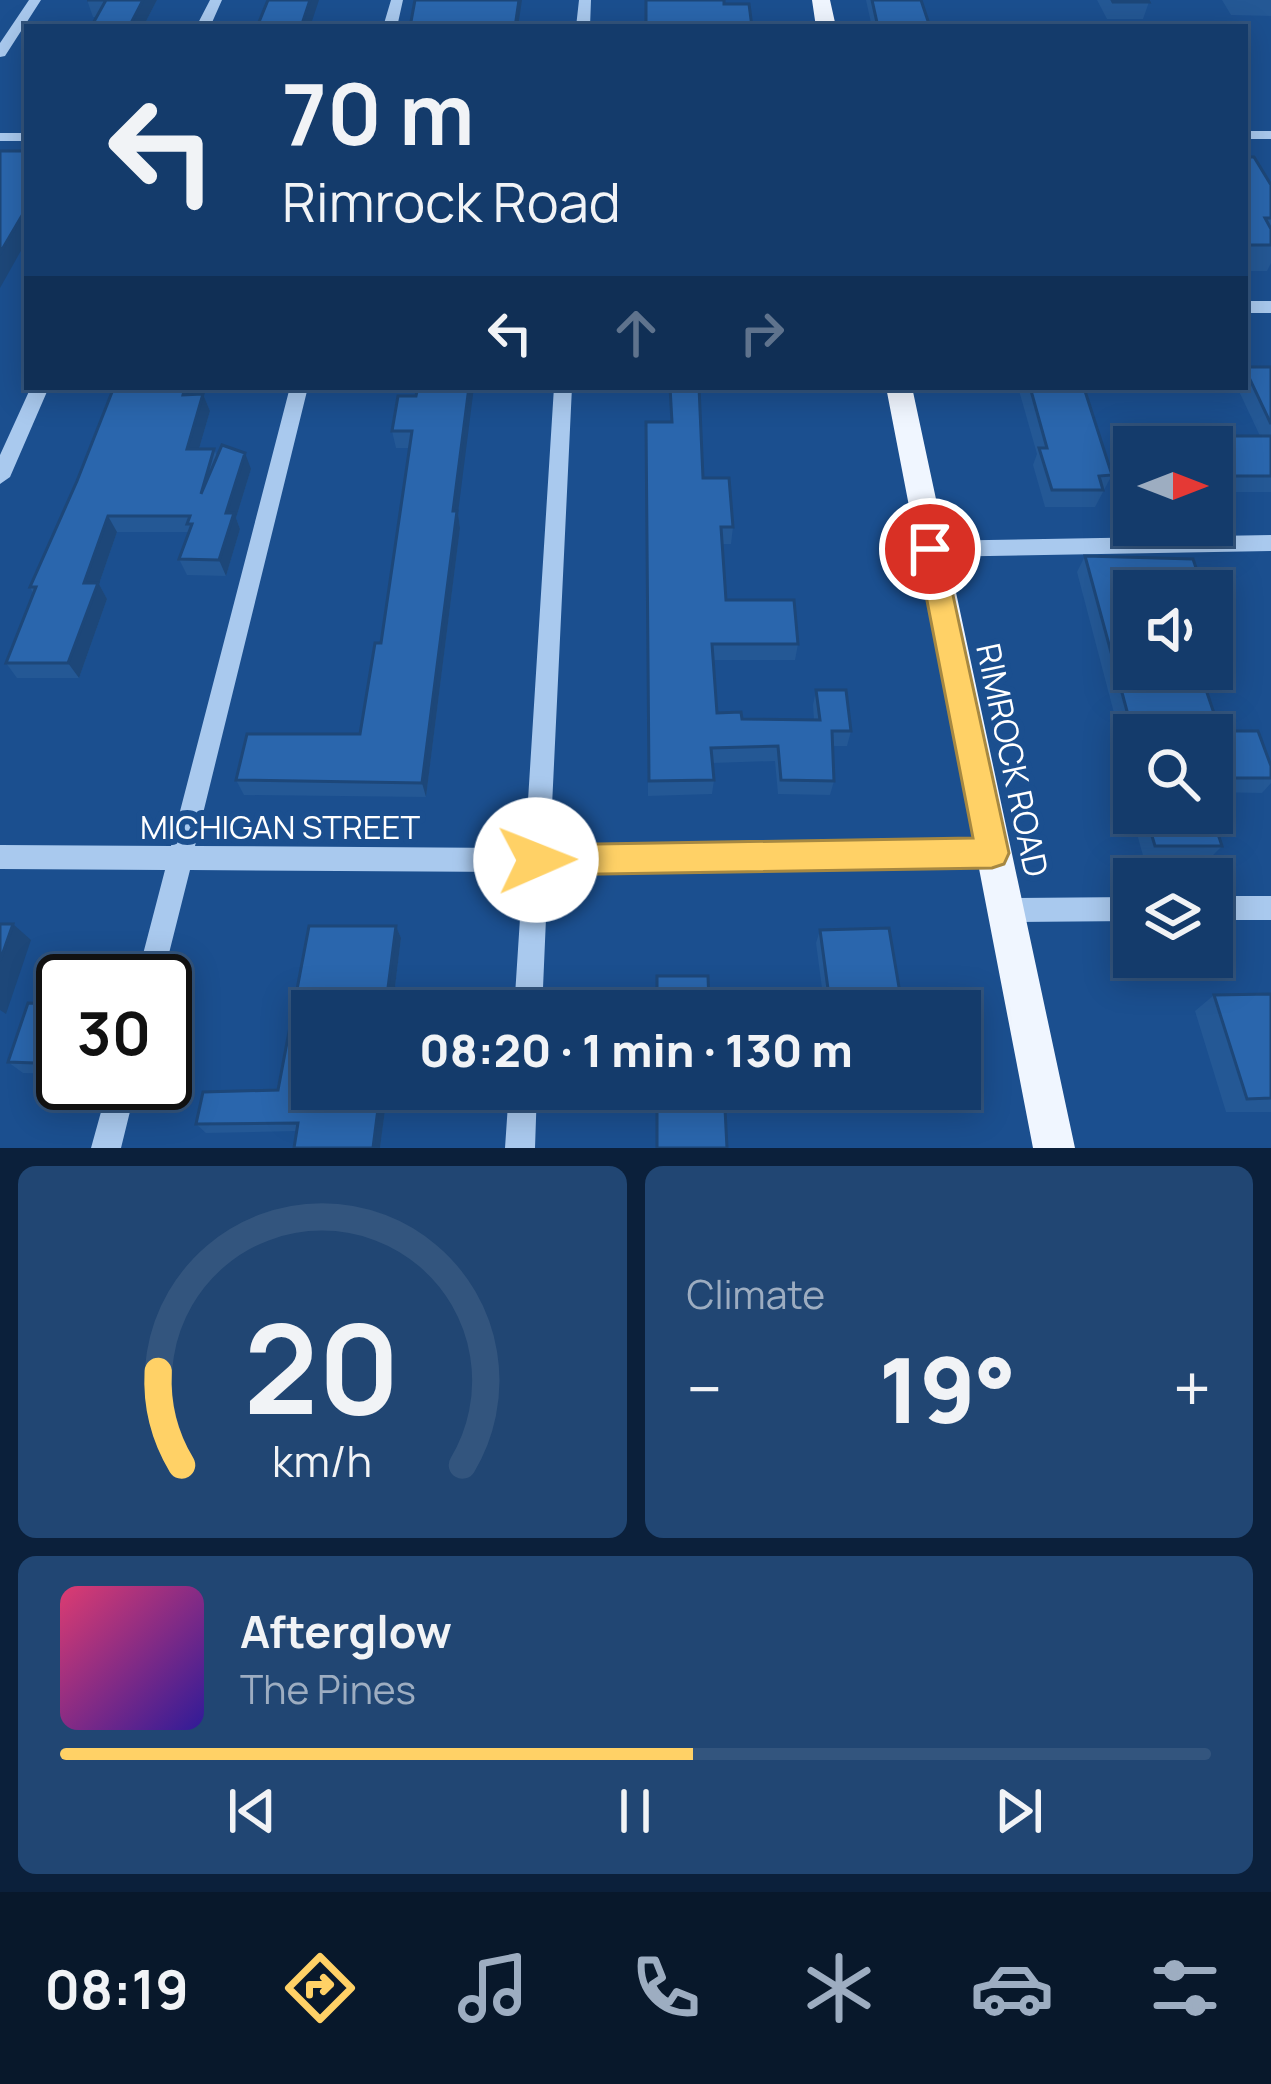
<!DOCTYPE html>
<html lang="en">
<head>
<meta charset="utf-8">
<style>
	:root { --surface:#143b6b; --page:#214673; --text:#f1f3f6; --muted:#9dadc1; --line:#33557e; --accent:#ffd166 }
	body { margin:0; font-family:Manrope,sans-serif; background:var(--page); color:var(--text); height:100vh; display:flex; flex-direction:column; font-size:45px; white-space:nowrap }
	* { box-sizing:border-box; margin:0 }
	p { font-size:39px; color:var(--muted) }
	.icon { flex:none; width:66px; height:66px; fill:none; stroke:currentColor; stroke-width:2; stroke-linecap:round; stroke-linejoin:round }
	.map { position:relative; height:1148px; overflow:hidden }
	.panel { display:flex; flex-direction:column; gap:18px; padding:18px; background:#0b203b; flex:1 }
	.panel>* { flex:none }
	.banner { position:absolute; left:24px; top:24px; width:1224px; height:366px; border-radius:0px; box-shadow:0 6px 30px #0003,0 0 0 3px var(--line); background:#143b6b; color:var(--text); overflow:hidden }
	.needle { width:78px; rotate:90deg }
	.fabs { position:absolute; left:1113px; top:426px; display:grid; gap:24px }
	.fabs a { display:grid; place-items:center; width:120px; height:120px; border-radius:0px; background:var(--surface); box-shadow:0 6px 30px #0003,0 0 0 3px var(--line); font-size:60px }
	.speed { position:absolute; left:36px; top:954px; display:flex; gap:24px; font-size:60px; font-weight:700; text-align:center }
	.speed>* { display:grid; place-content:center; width:156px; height:156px; border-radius:50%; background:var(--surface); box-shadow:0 6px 30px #0003,0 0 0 3px var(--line); line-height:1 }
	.speed .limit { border:6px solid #111; border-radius:18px; background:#fff; color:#111 }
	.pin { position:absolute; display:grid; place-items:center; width:102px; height:102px; color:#fff; margin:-51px; border:6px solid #fff; border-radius:50%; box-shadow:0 3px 12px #0007 }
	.me { position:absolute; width:132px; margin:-66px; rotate:89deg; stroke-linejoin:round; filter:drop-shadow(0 0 9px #0008) }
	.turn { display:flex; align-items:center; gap:42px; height:252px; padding:0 60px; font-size:54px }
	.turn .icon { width:156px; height:156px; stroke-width:2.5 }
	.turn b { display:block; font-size:84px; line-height:102px }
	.lanes { display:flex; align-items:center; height:114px; padding:0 60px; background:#0003; justify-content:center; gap:60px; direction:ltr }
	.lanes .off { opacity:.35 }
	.big { font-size:90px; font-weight:800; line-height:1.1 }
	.panel .tile { flex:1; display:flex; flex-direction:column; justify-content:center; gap:18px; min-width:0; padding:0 42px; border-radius:18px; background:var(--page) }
	.panel .dial { align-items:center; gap:0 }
	.dial svg { height:312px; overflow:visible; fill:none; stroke:var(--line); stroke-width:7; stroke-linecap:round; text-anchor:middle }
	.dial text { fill:var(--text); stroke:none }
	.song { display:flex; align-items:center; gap:36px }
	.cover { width:144px; height:144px; border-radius:18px; background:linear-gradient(135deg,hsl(340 70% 55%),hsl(250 70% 35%)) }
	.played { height:12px; border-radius:6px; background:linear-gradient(90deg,var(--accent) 55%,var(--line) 55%) }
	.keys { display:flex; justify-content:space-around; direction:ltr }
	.heat { display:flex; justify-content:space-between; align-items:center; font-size:66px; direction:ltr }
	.panel .tiles { flex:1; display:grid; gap:18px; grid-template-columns:1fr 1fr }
	.tile:last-child { grid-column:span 2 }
	.trip { position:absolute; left:291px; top:990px; width:690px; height:120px; border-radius:0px; background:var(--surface); box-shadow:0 6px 30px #0003,0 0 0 3px var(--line); font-weight:800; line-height:120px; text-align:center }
	.tabs { display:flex; height:192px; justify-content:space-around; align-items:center; background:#08182b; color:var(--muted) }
	.tabs .icon { width:84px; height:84px }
	.tabs .current { color:var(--accent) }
	.tabs b { font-size:54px; color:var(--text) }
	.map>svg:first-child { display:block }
</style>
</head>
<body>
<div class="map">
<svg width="1271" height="1148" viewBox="0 0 1271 1148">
	<rect width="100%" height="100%" fill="#1b4f8f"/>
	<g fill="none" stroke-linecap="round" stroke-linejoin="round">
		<path fill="#a9c9ee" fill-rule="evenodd" d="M 29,0 L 41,0 L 5,56 L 0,57 L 0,43 Z
			M 210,0 L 222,0 L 210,27 L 196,27 Z
			M 391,0 L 403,0 L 397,27 L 383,27 Z
			M 579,0 L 591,0 L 590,27 L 576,27 Z
			M 1245,131 L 1271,131 L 1271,139 L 1245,139 Z
			M 0,133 L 27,133 L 27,141 L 0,141 Z
			M 1245,301 L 1271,301 L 1271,313 L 1245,313 Z
			M 31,387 L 49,387 L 10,477 L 0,484 L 0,455 Z
			M 290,387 L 308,387 L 195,846 L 525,848 L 554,387 L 572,387 L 550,848 L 992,841 L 1001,845 L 1004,853 L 1001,861 L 992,865 L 548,872 L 542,1011 L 514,1011 L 523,872 L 190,870 L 162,981 L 136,981 L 165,870 L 0,869 L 0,845 L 171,846 Z
			M 1271,535 L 1271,551 L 930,557 L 920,549 L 930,541 Z
			M 1212,896 L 1271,896 L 1271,920 L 1212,920 Z
			M 1134,897 L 1134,921 L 1005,922 L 996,919 L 992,910 L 996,901 L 1005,898 Z
			M 109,1083 L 137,1083 L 121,1148 L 91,1148 Z
			M 509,1089 L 537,1089 L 535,1148 L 505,1148 Z"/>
		<path fill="#f0f6ff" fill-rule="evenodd" d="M 812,0 L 830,0 L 836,27 L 816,27 Z
			M 886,387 L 912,387 L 1075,1148 L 1033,1148 Z"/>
	</g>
	<path fill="#245895" d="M 87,0 L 157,0 L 143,27 L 91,27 L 97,17 L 93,17 Z
		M 866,0 L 921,0 L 930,27 L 872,27 Z
		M 1097,0 L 1148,0 L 1149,2 L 1143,19 L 1107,19 Z
		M 1222,0 L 1271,0 L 1271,16 L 1231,15 Z
		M 1245,157 L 1271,185 L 1271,263 L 1267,271 L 1245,271 Z
		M 1245,367 L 1271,367 L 1271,492 L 1219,492 L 1212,475 L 1212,447 L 1205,447 L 1211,436 L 1260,436 L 1237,387 L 1245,387 Z
		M 114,387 L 195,387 L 195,395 L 203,394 L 210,411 L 199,449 L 214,449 L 217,456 L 251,469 L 236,518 L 240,529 L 226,576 L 187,575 L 179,559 L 189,532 L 117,532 L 99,584 L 107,599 L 79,678 L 17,678 L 6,663 L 33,593 L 30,587 L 77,481 Z
		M 669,387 L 699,387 L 703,478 L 733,527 L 731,544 L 722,544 L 726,600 L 798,644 L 795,660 L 713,660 L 717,713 L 742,719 L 814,720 L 813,705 L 816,690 L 851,731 L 847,746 L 833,746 L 834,781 L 830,795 L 778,794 L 775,761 L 712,763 L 714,780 L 712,794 L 648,796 L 646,422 L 671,422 Z
		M 1018,387 L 1075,387 L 1112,475 L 1095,507 L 1045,507 L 1033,465 L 1037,454 Z
		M 398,396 L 458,513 L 460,528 L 426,797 L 244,795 L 236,780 L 360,734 L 381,643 L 410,448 L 396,448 L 392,431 Z
		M 1085,556 L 1134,591 L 1134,669 L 1271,766 L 1271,783 L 1262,793 L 1212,792 L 1212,735 L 1134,735 L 1134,813 L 1211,813 L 1222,846 L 1209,859 L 1144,859 L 1123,784 L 1130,774 L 1077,572 Z
		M 309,926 L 396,926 L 401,938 L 392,1011 L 312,1011 L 312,1089 L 398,1089 L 396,1110 L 385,1110 L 380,1148 L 294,1148 L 297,1131 L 206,1133 L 196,1124 L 203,1092 L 278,1090 Z
		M 820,930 L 903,1011 L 825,1011 L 816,943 Z
		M 1271,994 L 1271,1112 L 1226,1112 L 1195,1011 L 1214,995 Z
		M 63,1004 L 63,1074 L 23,1073 L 8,1062 Z"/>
	<path fill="#1d4779" d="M 143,0 L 157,0 L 143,27 L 129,27 Z
		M 310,0 L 319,0 L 310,27 L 301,27 Z
		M 519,0 L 522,0 L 518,27 L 515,27 Z
		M 27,207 L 27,240 L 0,288 L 0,253 Z
		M 185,387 L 195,387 L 196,390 L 190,412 L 183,395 Z
		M 469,387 L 474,387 L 458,513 L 460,528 L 426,797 L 422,783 L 453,511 Z
		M 203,394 L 210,411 L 194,466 L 187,449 Z
		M 245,453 L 251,469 L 236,518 L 240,529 L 226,576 L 219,560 L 226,513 Z
		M 108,516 L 117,532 L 99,584 L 107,599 L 79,678 L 68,663 L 84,583 Z
		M 13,924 L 31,940 L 6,1014 L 0,1010 L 0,961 Z
		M 396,926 L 401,938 L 392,1011 L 385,1011 Z
		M 391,1089 L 398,1089 L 396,1110 L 390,1101 Z
		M 379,1101 L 385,1110 L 380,1148 L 373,1148 Z"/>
	<path fill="#2a66ad" stroke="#1d4779" stroke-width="3" d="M 87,0 L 143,0 L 129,27 L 91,27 L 106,0 Z
		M 268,0 L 310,0 L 301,27 L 257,27 Z
		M 415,0 L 519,0 L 515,27 L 410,27 Z
		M 646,0 L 724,0 L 724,4 L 749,4 L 752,27 L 646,27 Z
		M 872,0 L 921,0 L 930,27 L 878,27 Z
		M 1112,0 L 1148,0 L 1149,2 L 1113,2 Z
		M 0,151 L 27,151 L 27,207 L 0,253 Z
		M 1245,157 L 1254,157 L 1271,185 L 1271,218 L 1265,218 L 1271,229 L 1271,245 L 1248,245 L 1245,240 Z
		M 1245,367 L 1271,367 L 1271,424 L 1245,369 Z
		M 114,387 L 185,387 L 183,395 L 203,394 L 187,449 L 214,449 L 201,494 L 222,445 L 245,453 L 226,513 L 234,513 L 219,560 L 179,559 L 192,524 L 187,524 L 190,516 L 108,516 L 84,583 L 98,583 L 68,663 L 6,663 L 36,587 L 30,587 L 77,481 Z
		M 418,387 L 469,387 L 453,511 L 457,511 L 422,783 L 236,780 L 247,734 L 360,734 L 375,643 L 381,643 L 412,431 L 392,431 L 398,396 L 416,396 Z
		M 670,387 L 699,387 L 703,478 L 729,478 L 733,527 L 721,527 L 726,600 L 794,600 L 798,644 L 712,644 L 717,713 L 741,712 L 742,719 L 820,720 L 816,690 L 846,690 L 851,731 L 832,731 L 834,781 L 781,780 L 778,746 L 711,748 L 714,780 L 649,781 L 646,422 L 672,422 Z
		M 1030,387 L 1075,387 L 1076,391 L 1085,391 L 1112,475 L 1099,476 L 1103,490 L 1052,490 L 1039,448 L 1047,448 Z
		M 1211,436 L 1271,436 L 1271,476 L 1228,476 Z
		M 1085,556 L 1193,559 L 1204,591 L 1134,591 L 1134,669 L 1199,669 L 1220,731 L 1258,731 L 1271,766 L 1271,778 L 1212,778 L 1212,735 L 1134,735 L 1134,737 Z
		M 1145,813 L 1211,813 L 1222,846 L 1155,846 Z
		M 0,924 L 13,924 L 0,961 Z
		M 309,926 L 396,926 L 385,1011 L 312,1011 L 312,1089 L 391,1089 L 390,1101 L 379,1101 L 373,1148 L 294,1148 L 298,1123 L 196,1124 L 203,1092 L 278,1090 Z
		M 889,928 L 903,1011 L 831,1011 L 820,930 Z
		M 657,976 L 708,976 L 709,1003 L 735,1003 L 735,1011 L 657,1011 Z
		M 1271,994 L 1271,1098 L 1247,1099 L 1214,995 Z
		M 28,1003 L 63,1004 L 63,1064 L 8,1062 Z
		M 657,1089 L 724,1089 L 727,1148 L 657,1148 Z"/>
	<path fill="#ffd166" stroke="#a68842" stroke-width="3" d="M 930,539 L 943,549 L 1009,853 L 1004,864 L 992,868 L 536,875 L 525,871 L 520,860 L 525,849 L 536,845 L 973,838 L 917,549 Z"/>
	<g text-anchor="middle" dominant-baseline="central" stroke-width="12" stroke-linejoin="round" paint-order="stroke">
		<g font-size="33" fill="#fff" stroke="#1b4f8f">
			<text transform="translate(1013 760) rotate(78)">RIMROCK ROAD</text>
			<text x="280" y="826">MICHIGAN STREET</text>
		</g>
	</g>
</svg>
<div class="fabs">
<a><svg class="needle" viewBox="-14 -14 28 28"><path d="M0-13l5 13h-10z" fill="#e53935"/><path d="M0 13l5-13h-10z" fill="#9dadc1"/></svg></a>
<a><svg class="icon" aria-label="sound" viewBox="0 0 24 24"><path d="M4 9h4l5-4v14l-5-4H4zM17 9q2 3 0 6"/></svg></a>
<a><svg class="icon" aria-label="search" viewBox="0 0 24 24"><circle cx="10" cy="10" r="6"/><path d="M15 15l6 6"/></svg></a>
<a><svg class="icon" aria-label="layers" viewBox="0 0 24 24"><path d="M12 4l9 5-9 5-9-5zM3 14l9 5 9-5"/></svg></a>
</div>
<div class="speed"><div class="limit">30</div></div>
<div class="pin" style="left:930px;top:549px;background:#d93025"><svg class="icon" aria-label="arrive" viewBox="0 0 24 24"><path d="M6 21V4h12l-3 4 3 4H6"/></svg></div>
<svg class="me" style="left:536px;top:860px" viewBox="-20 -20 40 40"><circle r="19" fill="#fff"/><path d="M0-13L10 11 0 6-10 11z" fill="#ffd166"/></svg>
<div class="trip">08:20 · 1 min · 130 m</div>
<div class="banner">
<div class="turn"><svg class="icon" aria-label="left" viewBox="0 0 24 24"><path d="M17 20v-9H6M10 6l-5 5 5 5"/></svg><div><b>70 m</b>Rimrock Road</div></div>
<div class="lanes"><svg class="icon" aria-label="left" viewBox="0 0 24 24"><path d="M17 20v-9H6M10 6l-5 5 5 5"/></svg><svg class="icon off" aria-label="ahead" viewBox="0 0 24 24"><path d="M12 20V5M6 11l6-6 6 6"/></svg><svg class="icon off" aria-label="right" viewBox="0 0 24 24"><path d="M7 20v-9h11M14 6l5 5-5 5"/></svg></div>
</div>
</div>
<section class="panel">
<div class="tiles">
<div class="tile dial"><svg viewBox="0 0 100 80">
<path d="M14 69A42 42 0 1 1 86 69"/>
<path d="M14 69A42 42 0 0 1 8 45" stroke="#ffd166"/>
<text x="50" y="56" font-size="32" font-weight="700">20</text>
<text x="50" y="72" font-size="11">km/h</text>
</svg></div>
<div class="tile"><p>Climate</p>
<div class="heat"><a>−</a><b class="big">19°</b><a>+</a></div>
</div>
<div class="tile">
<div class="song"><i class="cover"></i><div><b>Afterglow</b><p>The Pines</p></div></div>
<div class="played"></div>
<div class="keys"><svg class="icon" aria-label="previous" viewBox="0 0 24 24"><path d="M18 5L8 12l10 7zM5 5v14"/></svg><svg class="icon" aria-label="pause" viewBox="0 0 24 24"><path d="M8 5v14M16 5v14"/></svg><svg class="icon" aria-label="next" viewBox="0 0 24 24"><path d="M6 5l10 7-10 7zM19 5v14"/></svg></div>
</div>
</div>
</section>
<nav class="tabs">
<b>08:19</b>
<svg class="icon current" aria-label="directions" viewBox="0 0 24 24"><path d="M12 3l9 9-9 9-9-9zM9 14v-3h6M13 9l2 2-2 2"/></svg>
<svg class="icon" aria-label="music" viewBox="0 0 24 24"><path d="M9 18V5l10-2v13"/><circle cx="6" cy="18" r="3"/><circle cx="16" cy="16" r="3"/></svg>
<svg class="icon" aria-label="phone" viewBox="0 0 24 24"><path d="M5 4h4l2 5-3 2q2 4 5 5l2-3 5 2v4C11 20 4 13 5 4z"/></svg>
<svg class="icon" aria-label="climate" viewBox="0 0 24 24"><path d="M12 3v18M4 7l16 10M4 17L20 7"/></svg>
<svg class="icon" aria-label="car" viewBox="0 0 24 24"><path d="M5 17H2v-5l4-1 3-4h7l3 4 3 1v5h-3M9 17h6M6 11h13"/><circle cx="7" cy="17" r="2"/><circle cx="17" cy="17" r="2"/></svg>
<svg class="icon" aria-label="filters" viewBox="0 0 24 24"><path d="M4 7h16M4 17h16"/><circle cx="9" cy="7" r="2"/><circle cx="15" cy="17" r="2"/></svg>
</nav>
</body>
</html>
